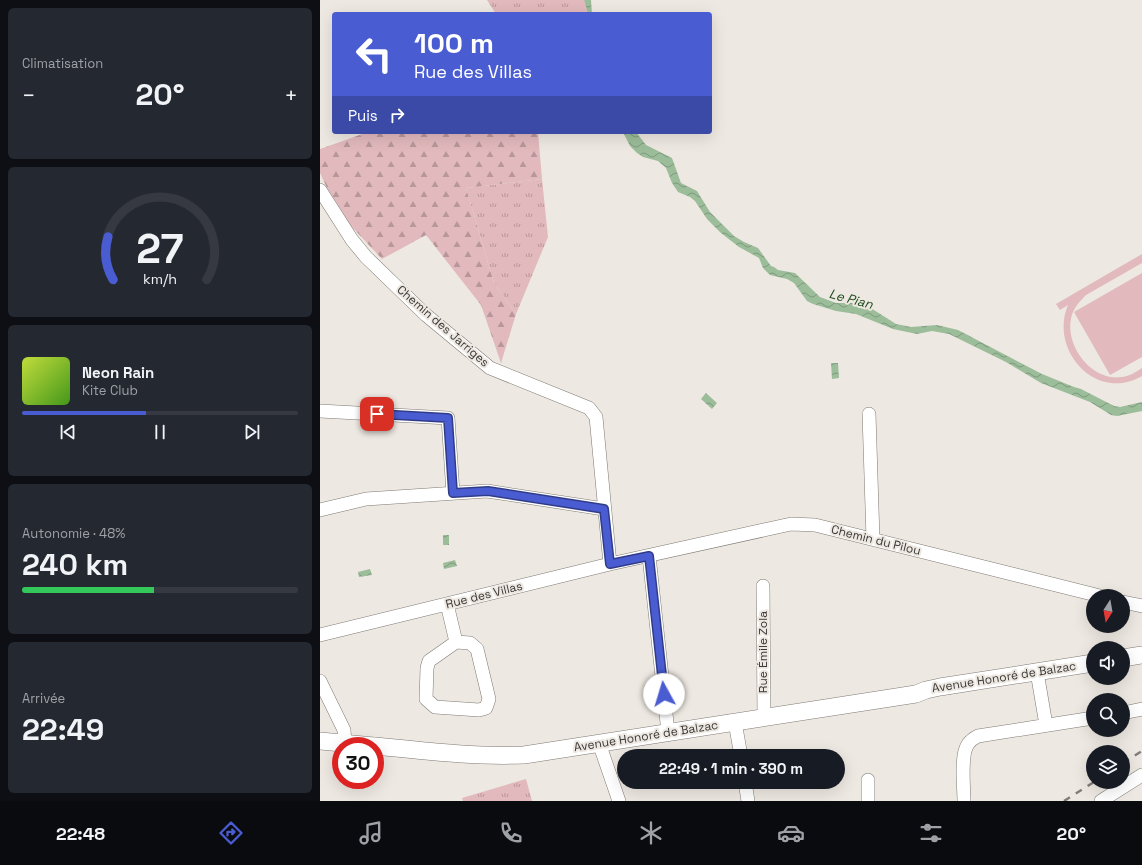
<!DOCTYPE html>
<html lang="fr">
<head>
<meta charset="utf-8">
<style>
	:root { --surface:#171b24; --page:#242831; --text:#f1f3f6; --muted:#9ea1a6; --line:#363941; --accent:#4a5cd1 }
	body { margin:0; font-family:"Space Grotesk",sans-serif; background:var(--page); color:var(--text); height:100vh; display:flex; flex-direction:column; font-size:15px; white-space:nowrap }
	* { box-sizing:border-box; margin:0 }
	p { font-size:13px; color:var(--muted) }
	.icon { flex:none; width:22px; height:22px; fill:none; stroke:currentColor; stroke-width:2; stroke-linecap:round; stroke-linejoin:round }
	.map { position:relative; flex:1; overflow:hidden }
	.details { display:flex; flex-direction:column; gap:8px; padding:8px; background:#0d0f14; width:320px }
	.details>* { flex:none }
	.banner { position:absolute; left:12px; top:12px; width:380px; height:122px; border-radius:4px; box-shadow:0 4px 16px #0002; background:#4a5cd1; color:#fff; overflow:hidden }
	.needle { width:26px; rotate:191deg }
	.tools { position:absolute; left:766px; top:589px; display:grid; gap:8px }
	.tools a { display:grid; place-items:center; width:44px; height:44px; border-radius:50%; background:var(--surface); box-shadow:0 4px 16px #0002; font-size:20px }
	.speed { position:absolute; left:12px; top:737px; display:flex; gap:8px; font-size:20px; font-weight:700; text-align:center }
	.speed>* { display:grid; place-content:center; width:52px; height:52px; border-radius:50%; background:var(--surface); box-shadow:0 4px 16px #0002; line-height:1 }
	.speed .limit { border:6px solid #d22; background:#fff; color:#111 }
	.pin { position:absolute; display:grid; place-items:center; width:34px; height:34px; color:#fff; margin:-17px; border-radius:8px; box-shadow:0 2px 6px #0006 }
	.me { position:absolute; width:44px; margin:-22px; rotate:354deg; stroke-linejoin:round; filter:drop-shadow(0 0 3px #0008) }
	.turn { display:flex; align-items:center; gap:14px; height:84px; padding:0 16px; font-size:18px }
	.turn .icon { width:52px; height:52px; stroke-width:2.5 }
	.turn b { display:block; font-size:28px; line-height:34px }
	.then { display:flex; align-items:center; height:38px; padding:0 16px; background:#0003; gap:8px; font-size:15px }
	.big { font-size:30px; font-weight:700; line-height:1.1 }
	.details .tile { flex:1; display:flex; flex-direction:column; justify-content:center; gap:6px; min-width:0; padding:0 14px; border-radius:6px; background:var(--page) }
	.details .dial { align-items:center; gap:0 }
	.dial svg { height:104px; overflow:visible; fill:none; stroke:var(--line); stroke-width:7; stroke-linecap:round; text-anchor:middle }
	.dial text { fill:var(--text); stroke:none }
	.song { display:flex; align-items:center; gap:12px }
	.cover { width:48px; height:48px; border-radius:6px; background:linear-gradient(135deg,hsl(70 70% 55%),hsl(100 70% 35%)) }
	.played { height:4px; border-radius:2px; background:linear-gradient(90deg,var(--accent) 45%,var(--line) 45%) }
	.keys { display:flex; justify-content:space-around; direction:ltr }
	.heat { display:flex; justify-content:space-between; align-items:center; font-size:22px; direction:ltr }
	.charge { height:6px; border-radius:3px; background:linear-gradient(90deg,#34c759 48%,var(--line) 0) }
	.trip { position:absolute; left:297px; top:749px; width:228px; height:40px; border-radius:20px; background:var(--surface); box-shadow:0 4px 16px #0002; font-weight:700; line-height:40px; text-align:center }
	.tabs { display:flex; height:64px; justify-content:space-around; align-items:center; background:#090b0e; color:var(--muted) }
	.tabs .icon { width:28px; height:28px }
	.tabs .selected { color:var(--accent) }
	.tabs b { font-size:18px; color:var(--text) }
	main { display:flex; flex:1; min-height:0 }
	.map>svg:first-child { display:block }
</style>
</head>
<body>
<main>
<section class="details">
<div class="tile"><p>Climatisation</p>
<div class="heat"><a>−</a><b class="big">20°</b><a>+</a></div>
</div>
<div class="tile dial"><svg viewBox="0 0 100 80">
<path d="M14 69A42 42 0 1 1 86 69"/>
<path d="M14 69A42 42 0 0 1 10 36" stroke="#4a5cd1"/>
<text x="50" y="56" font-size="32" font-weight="700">27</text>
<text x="50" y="72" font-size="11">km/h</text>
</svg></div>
<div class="tile">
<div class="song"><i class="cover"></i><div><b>Neon Rain</b><p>Kite Club</p></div></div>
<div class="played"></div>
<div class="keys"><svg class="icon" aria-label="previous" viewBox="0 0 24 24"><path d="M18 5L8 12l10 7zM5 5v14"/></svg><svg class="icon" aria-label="pause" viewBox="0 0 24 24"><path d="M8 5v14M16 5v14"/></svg><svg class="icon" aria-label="next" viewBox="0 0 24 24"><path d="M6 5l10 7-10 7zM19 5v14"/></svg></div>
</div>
<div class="tile"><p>Autonomie · 48%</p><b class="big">240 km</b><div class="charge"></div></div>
<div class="tile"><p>Arrivée</p><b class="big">22:49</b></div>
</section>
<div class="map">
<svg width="822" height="801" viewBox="0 0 822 801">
	<defs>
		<pattern id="grass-tufts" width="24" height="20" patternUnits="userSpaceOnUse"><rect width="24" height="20" fill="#e2b9bd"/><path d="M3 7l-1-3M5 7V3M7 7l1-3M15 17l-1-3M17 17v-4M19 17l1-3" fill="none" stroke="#b8979a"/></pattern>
		<pattern id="forest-firs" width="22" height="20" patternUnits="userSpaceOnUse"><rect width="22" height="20" fill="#e2b9bd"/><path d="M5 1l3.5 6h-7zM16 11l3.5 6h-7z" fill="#b8979a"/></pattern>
		<pattern id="water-waves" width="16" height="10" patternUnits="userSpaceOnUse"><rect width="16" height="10" fill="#9bbd99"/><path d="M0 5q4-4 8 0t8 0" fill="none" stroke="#7f9a7e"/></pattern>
	</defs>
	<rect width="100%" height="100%" fill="#ede8e1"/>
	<path fill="url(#grass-tufts)" d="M 167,0 L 264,0 L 268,14 L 176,14 Z
		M 222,179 L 228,237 L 196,314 L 174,283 L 146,188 Z
		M 206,779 L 212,801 L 143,801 L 142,798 Z"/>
	<path fill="url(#forest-firs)" d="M 48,132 L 218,132 L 222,179 L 146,188 L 174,283 L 196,314 L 181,363 L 161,305 L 106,235 L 62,259 L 31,226 L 7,188 L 0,173 L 0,149 Z"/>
	<path fill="#e2b9bd" d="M 822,254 L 822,263 L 766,295 C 761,300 756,305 753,312 C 741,341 770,382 802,377 C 810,376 816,372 822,368 L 822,376 C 776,403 729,350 748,305 L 740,310 L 736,304 Z
		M 822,273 L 822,357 L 790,375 L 754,312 Z"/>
	<path fill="url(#water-waves)" d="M 264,0 L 271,0 L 272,14 L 268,14 Z
		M 303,132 L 316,132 L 326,145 L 352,158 L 361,183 L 377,191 L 390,212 L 414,236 L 424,242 L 438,248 L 451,266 L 454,267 L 458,270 L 475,273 L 500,297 L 516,303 L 537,303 L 546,305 L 576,324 L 591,327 L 617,325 L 638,330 L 722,374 L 754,387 L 761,389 L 794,406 L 800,407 L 822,402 L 822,411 L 797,416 L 791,415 L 770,402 L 721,383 L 686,362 L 629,334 L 612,331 L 597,334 L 573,329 L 536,314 L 516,311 L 493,304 L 487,301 L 474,283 L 467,279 L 450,275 L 443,268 L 439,258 L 419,247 L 401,233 L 387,219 L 375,201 L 370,197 L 358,192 L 352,183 L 346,168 L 338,161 L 323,157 L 317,153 L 310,146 Z
		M 511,363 L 518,363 L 519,378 L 512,379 Z
		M 386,393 L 397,403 L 392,409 L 381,399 Z
		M 123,535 L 129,535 L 129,545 L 123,545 Z
		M 135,560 L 137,566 L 124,569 L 123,563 Z
		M 50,569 L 52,575 L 39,577 L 38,572 Z"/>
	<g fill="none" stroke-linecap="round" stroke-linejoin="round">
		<g stroke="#7f7a74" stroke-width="14">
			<path id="minor" d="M 0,190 L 32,240 L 46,257 L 106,315 L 170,368 L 269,408 L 276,417 L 290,564
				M 0,411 L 128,418 L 133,493
				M 549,414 L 553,539
				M 0,510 L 46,499 L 167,491 L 284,509
				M 329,556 L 348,732
				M 443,586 L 444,718
				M 803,602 L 822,606
				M 127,604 L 136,642
				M 0,635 L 290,564 L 471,524 L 495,525 L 780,596
				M 136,642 L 150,643 L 157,649 L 169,699 L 166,708 L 159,710 L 115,707 L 106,699 L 107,668 L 109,661 Z
				M 717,672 L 726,725
				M 0,681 L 24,730 L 25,743
				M 803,713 L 822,709
				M 415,722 L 421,756
				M 279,743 L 299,801
				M 548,780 L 548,801
				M 425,782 L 428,801
				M 644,801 C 644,787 640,755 648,744 C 651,740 654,738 658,736 L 773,718
				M 781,801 L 822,775"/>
		</g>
		<g stroke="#7f7a74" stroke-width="18">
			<path id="major" d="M 803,658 L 822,655
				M 0,741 L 54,746
				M 55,746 C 105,751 154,757 204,755 L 596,694 L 606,690 L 620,687 L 773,663"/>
		</g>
		<use href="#minor" stroke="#fff" stroke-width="13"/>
		<use href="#major" stroke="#fff" stroke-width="17"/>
		<path stroke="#807c78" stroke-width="2.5" stroke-dasharray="7 7" stroke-linecap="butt" d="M 803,763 L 822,751
			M 744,801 L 774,782"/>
	</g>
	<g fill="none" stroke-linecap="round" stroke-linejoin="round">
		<g stroke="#303c88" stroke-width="10">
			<path id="route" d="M 57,414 L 128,418 L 133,493 L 168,491 L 284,509 L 290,564 L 329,556 L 344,694"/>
		</g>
		<use href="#route" stroke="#4a5cd1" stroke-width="7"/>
	</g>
	<g text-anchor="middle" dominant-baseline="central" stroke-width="4" stroke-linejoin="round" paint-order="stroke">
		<g font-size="12" fill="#393735" stroke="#ede8e1">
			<text transform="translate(123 326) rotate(41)">Chemin des Jarriges</text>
			<text transform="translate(556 540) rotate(14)">Chemin du Pilou</text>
			<text transform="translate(164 595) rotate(-14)">Rue des Villas</text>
			<text transform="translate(443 652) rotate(-90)">Rue Émile Zola</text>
			<text transform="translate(684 677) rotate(-9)">Avenue Honoré de Balzac</text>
			<text transform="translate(326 736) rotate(-9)">Avenue Honoré de Balzac</text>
		</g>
		<g font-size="13" font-style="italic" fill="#1b4b1a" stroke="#ede8e1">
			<text transform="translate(531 299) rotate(15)">Le Pian</text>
		</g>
	</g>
</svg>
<div class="tools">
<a><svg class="needle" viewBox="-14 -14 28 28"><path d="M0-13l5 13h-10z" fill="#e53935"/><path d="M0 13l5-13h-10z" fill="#9ea1a6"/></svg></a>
<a><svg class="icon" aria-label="sound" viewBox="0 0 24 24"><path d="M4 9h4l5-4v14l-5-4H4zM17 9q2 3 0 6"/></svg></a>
<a><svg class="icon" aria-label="search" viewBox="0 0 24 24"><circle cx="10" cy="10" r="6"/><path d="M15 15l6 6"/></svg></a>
<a><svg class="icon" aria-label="layers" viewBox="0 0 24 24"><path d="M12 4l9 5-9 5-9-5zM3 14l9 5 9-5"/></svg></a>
</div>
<div class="speed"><div class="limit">30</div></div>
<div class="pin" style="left:57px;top:414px;background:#d93025"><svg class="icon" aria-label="arrive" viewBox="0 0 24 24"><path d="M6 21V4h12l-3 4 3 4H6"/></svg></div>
<svg class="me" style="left:344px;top:694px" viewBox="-20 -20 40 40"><circle r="19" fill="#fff"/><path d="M0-13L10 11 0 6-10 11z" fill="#4a5cd1"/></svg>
<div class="trip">22:49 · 1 min · 390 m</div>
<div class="banner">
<div class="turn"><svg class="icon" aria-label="left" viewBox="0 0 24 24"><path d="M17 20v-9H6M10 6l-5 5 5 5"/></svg><div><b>100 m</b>Rue des Villas</div></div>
<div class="then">Puis<svg class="icon" aria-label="right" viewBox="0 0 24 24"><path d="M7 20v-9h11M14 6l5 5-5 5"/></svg></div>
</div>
</div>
</main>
<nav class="tabs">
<b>22:48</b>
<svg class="icon selected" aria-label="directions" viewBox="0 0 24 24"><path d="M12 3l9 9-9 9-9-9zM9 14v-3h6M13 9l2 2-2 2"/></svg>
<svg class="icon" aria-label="music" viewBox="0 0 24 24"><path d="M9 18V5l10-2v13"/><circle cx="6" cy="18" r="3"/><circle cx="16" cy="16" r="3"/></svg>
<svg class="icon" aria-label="phone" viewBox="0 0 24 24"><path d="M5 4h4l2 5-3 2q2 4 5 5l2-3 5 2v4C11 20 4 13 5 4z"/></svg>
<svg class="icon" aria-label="climate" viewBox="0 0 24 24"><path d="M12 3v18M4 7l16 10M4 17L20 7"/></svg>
<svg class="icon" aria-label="car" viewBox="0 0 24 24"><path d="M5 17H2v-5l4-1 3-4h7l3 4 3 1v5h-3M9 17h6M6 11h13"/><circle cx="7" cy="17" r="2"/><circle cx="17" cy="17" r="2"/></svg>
<svg class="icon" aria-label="filters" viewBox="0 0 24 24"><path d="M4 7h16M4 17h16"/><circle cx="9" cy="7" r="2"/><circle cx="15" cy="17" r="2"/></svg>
<b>20°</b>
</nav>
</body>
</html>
